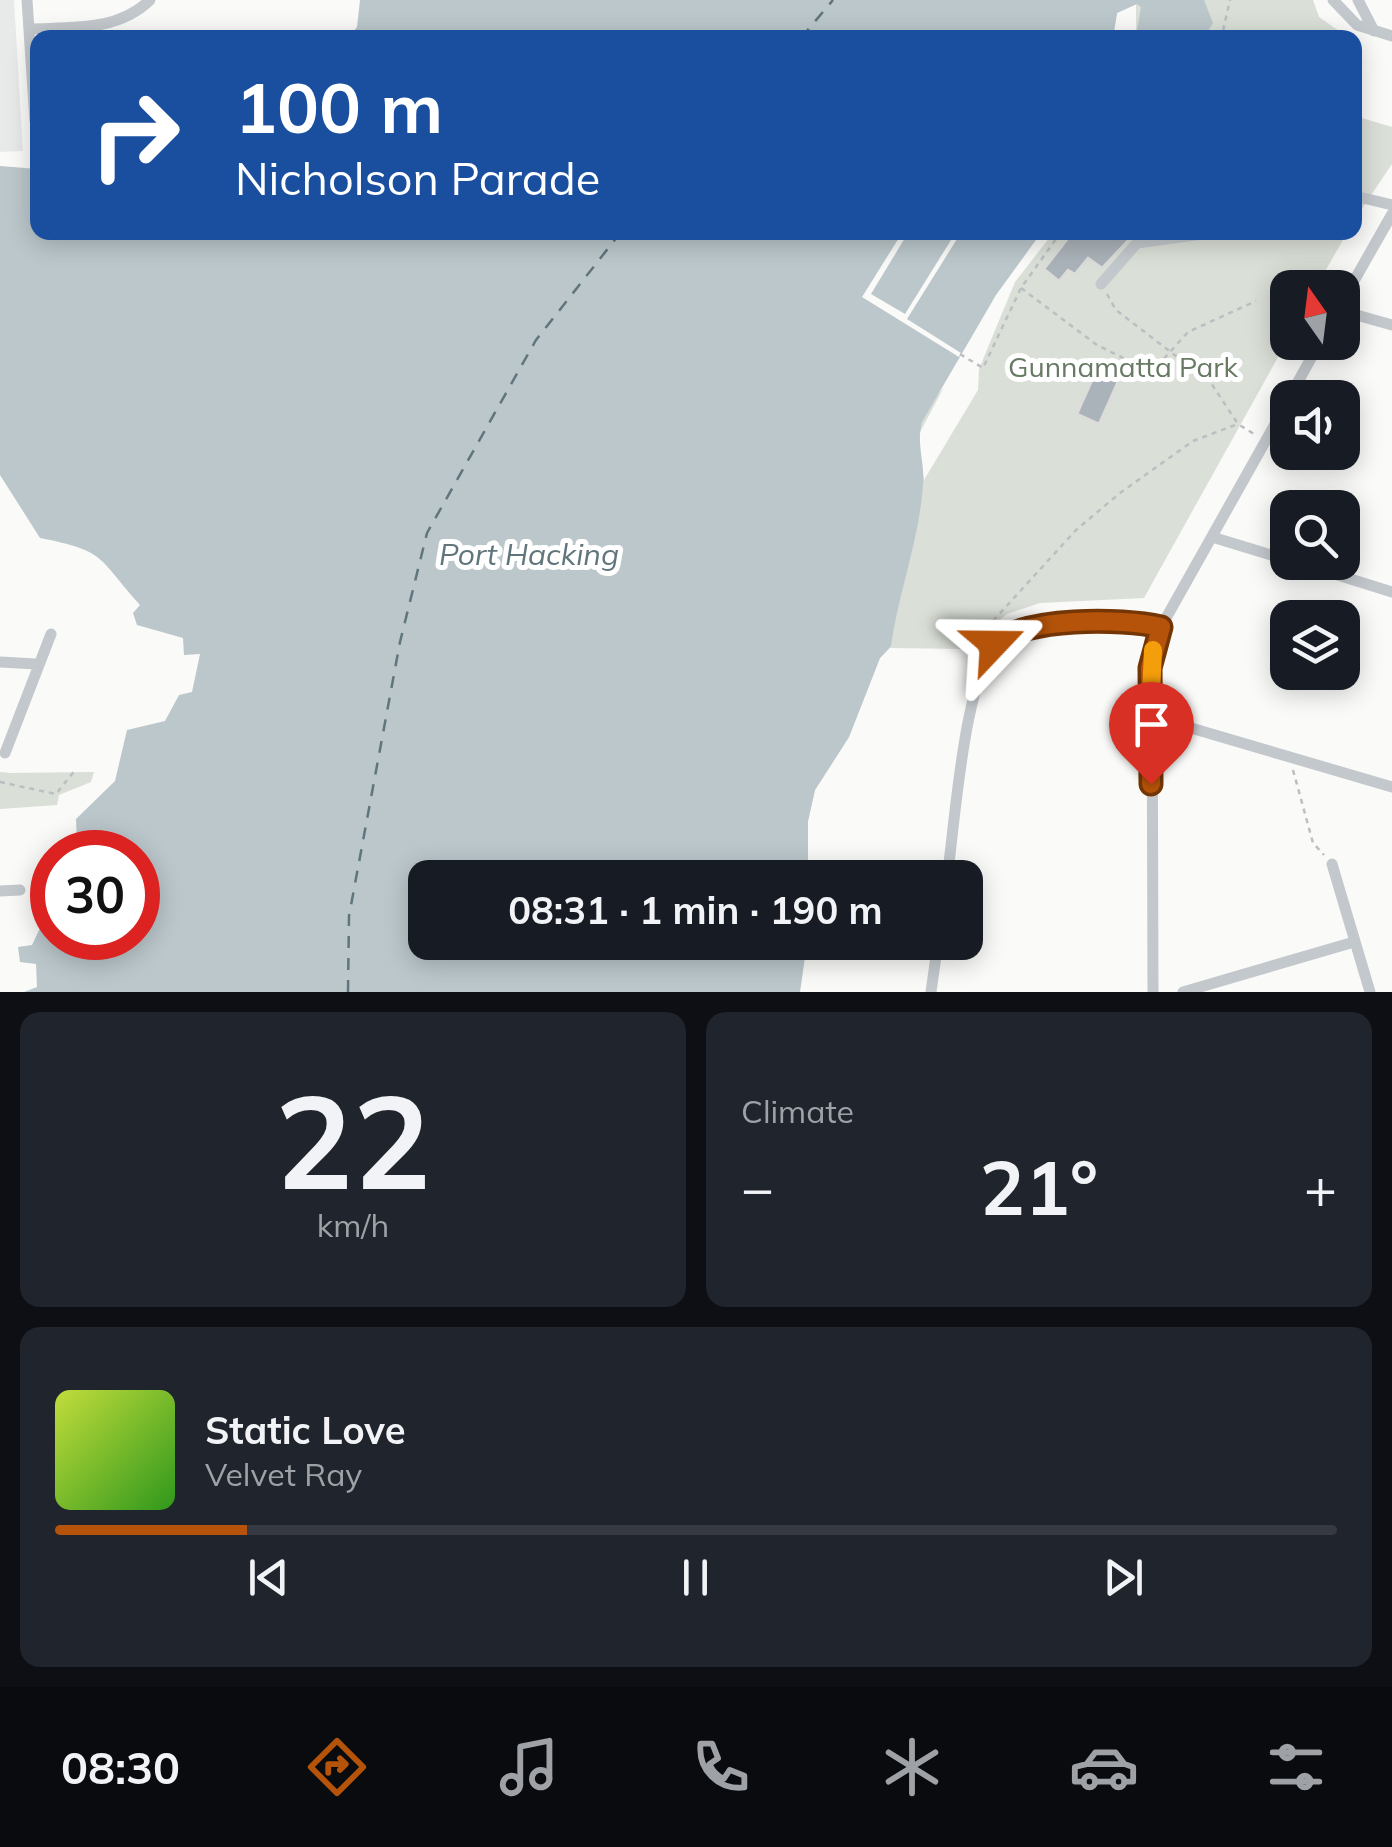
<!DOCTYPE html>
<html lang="en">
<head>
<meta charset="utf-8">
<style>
	:root { --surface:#171b24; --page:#20242c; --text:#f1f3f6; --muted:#9ea1a6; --line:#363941; --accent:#b45309 }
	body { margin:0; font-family:Mulish,sans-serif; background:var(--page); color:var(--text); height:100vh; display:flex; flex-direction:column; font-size:38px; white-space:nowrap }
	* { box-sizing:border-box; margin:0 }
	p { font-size:32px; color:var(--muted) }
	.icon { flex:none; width:55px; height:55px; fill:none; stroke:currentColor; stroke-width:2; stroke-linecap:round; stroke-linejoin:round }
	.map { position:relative; height:992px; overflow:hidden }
	.panel { display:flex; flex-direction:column; gap:20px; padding:20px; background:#0d0f14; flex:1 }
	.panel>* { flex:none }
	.banner { position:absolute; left:30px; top:30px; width:1332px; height:210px; border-radius:20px; box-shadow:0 5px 25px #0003; background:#1a4fa0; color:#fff; overflow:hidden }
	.needle { width:65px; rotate:346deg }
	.tools { position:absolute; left:1270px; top:270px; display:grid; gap:20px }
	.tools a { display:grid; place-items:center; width:90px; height:90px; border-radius:20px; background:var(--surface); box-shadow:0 5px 25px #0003; font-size:50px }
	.speed { position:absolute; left:30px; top:830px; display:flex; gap:20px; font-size:50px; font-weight:700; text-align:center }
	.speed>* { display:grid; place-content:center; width:130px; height:130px; border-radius:50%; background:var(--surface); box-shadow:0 5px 25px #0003; line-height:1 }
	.speed .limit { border:15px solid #d22; background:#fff; color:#111 }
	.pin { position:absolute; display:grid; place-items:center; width:85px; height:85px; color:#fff; margin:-102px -42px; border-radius:50% 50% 50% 0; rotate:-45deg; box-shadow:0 0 10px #0007 }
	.pin .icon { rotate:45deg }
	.me { position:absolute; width:110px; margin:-55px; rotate:67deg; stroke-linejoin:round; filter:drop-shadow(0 0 8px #0008) }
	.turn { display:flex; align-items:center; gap:35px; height:210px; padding:0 40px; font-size:45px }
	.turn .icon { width:130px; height:130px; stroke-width:2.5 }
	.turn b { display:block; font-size:70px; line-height:85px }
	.big { font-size:75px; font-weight:700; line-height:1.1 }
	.panel .card { flex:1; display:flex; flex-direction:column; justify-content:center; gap:15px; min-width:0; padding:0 35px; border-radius:20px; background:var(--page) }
	.panel .dial { align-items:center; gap:0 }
	.dial b { font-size:130px; line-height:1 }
	.song { display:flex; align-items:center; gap:30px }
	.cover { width:120px; height:120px; border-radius:15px; background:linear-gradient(135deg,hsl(70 70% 55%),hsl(110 70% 35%)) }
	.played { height:10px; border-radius:5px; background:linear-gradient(90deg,var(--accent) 15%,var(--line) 15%) }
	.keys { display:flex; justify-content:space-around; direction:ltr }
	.heat { display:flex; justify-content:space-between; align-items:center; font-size:55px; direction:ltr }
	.panel .tiles { flex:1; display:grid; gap:20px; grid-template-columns:1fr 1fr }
	.card:last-child { grid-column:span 2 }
	.trip { position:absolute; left:408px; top:860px; width:575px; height:100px; border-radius:20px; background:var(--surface); box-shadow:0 5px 25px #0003; font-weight:700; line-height:100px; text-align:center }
	.dock { display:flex; height:160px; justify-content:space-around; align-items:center; background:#090b0e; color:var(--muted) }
	.dock .icon { width:70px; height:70px }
	.dock .current { color:var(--accent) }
	.dock b { font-size:45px; color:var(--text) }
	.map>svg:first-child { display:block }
</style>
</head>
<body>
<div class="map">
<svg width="1392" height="992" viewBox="0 0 1392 992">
	<rect width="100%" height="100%" fill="#fafaf8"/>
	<path fill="#e8e9e9" d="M 0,0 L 14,0 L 23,151 L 0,152 Z"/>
	<path fill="#dadfd7" d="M 1083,0 L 1313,0 L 1319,17 L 1342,33 L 1341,38 L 1136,37 L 1136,4 L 1117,13 L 1113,37 Z
		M 1355,116 L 1392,127 L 1392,164 L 1355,219 Z
		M 1053,233 L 1347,233 L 1316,287 L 1288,288 L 1287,341 L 1144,598 L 1040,603 L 1007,614 L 964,649 L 890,648 L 880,658 L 849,737 L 815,790 L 808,821 L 808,877 L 657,878 L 737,651 L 944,387 L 918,436 L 924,480 L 978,390 L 979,369 L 1015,282 Z
		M 0,772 L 10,773 L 94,772 L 91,782 L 59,795 L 57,805 L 0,809 Z"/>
	<path fill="#bbc7cb" d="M 360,0 L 1204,0 L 1213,23 L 1204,37 L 1136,37 L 1141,7 L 1137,4 L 1117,13 L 1113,38 L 349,37 L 357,27 Z
		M 0,166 L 37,169 L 38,232 L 1041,233 L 996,295 L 922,422 C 916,444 925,462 923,484 C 920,538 898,593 891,646 L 880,658 L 849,737 L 815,790 L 808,821 L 808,877 L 425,878 L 425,942 L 807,943 L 800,992 L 24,992 L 37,987 L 36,964 L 20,962 L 18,947 L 32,945 L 52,903 L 52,938 L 138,938 L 138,852 L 74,852 L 66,847 L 77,843 L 76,819 L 115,781 L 127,730 L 165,721 L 179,695 L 192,692 L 200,654 L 184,655 L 183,638 L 137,625 L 133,613 L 140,605 C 97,557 107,551 40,538 L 0,475 Z"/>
	<path fill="#fafaf8" d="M 902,233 L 908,233 L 871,294 L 905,314 L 951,240 L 939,233 L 957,239 L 907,319 L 961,353 L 959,357 L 862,297 Z"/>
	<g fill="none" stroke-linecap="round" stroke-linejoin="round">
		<path stroke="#60757c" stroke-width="2.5" stroke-dasharray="12 10" stroke-linecap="butt" d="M 801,38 L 833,0
			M 348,992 L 349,916 L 400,642 L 427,533 L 536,340 L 621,232"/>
	</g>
	<path fill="#aab3b9" stroke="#dcdcda" stroke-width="2.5" d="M 1073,232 L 1136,232 L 1102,268 L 1088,258 L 1075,274 L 1068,270 L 1059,281 L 1044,269 Z
		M 1098,367 L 1120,377 L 1099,424 L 1077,414 Z"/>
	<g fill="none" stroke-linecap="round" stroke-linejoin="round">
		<path stroke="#bbbfc2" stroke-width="2.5" stroke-dasharray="5 5" stroke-linecap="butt" d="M 1217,38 L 1223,31 L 1230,0
			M 1021,288 L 1097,345 L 1143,368 L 1161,362 L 1188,332 L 1256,301
			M 1107,294 L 1116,310 L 1211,383 L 1238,424 L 1254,434
			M 960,354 L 983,368 L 1021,288 L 1061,232
			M 975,655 L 967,653 L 971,645 L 1076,530 L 1120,493 L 1193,441 L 1238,424
			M 1293,770 L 1313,843 L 1324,855
			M 0,782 L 56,794 L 76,769"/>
		<path stroke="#c3c8cc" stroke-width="11" d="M 27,0 L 35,121
			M 1333,0 L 1357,25 L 1392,36
			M 1358,0 L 1374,31
			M 29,29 C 71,27 117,32 150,0
			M 1355,196 L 1392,205
			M 1101,284 L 1137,243 L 1217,232
			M 1342,302 L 1392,214
			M 1342,311 L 1392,325
			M 1289,398 L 1320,342
			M 1212,537 L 1288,560
			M 1296,562 L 1392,592
			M 0,662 L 36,664
			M 1150,716 L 1392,787
			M 5,753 L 51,634
			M 1332,864 L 1370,992
			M 947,878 C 955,826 964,664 1003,637 C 1024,622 1053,625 1077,624 C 1105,624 1134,620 1161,627
			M 0,891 L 20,890
			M 931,992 L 938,942
			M 1153,992 L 1152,652 L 1161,627 L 1288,401
			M 1183,992 L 1354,942"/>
	</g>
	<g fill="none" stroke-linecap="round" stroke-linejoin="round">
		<g stroke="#753606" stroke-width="25">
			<path id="route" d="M 994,644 C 1025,617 1121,618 1161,627 L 1150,668 L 1151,784"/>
		</g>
		<use href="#route" stroke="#b45309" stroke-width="18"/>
		<path stroke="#f59e0b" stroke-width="18" d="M 1150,716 L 1153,650"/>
	</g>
	<g text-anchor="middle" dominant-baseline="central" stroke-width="10" stroke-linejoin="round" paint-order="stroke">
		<g font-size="28" fill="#687a64" stroke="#fff">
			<text x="1123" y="366">Gunnamatta Park</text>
		</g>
		<g font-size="30" font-style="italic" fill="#60757c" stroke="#fff">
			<text x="529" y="554">Port Hacking</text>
		</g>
	</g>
</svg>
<div class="tools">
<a><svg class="needle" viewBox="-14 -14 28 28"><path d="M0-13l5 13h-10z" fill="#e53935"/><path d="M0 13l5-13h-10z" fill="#9ea1a6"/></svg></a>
<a><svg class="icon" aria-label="sound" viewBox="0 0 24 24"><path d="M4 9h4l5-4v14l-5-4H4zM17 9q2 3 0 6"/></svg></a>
<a><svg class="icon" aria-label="search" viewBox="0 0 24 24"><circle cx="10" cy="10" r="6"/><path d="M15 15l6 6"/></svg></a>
<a><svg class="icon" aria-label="layers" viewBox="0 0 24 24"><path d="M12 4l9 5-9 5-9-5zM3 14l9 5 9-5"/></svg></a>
</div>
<div class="speed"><div class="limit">30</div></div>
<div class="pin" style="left:1151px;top:784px;background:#d93025"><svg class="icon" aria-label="arrive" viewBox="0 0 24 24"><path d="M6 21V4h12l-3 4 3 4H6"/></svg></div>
<svg class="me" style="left:994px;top:644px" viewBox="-20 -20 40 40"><path d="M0-17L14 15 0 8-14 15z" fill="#b45309" stroke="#fff" stroke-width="4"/></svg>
<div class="trip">08:31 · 1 min · 190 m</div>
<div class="banner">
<div class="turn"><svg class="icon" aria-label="right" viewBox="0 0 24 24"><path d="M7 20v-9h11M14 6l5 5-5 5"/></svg><div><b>100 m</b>Nicholson Parade</div></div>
</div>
</div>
<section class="panel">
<div class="tiles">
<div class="card dial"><b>22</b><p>km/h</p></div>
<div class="card"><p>Climate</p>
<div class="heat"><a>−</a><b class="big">21°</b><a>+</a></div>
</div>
<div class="card">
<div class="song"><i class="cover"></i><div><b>Static Love</b><p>Velvet Ray</p></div></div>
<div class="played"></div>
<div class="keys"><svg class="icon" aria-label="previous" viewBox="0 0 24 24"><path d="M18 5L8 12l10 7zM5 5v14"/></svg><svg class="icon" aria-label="pause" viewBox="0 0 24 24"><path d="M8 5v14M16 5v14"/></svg><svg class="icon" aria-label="next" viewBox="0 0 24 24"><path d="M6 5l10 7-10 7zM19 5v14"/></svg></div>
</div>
</div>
</section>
<nav class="dock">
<b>08:30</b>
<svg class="icon current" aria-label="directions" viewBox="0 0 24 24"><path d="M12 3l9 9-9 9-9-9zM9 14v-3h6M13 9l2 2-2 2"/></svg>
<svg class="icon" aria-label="music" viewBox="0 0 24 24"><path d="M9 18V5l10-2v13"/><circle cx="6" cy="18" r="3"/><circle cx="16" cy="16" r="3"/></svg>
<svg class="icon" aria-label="phone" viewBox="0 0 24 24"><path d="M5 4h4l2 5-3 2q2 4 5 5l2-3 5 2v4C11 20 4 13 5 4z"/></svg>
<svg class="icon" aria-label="climate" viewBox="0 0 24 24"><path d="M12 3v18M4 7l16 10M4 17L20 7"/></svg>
<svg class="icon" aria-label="car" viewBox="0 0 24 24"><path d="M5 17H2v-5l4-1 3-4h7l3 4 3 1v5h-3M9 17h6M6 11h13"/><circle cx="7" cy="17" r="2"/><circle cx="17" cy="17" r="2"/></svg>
<svg class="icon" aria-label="filters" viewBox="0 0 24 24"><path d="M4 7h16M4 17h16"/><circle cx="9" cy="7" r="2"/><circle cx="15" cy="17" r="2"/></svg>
</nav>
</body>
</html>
